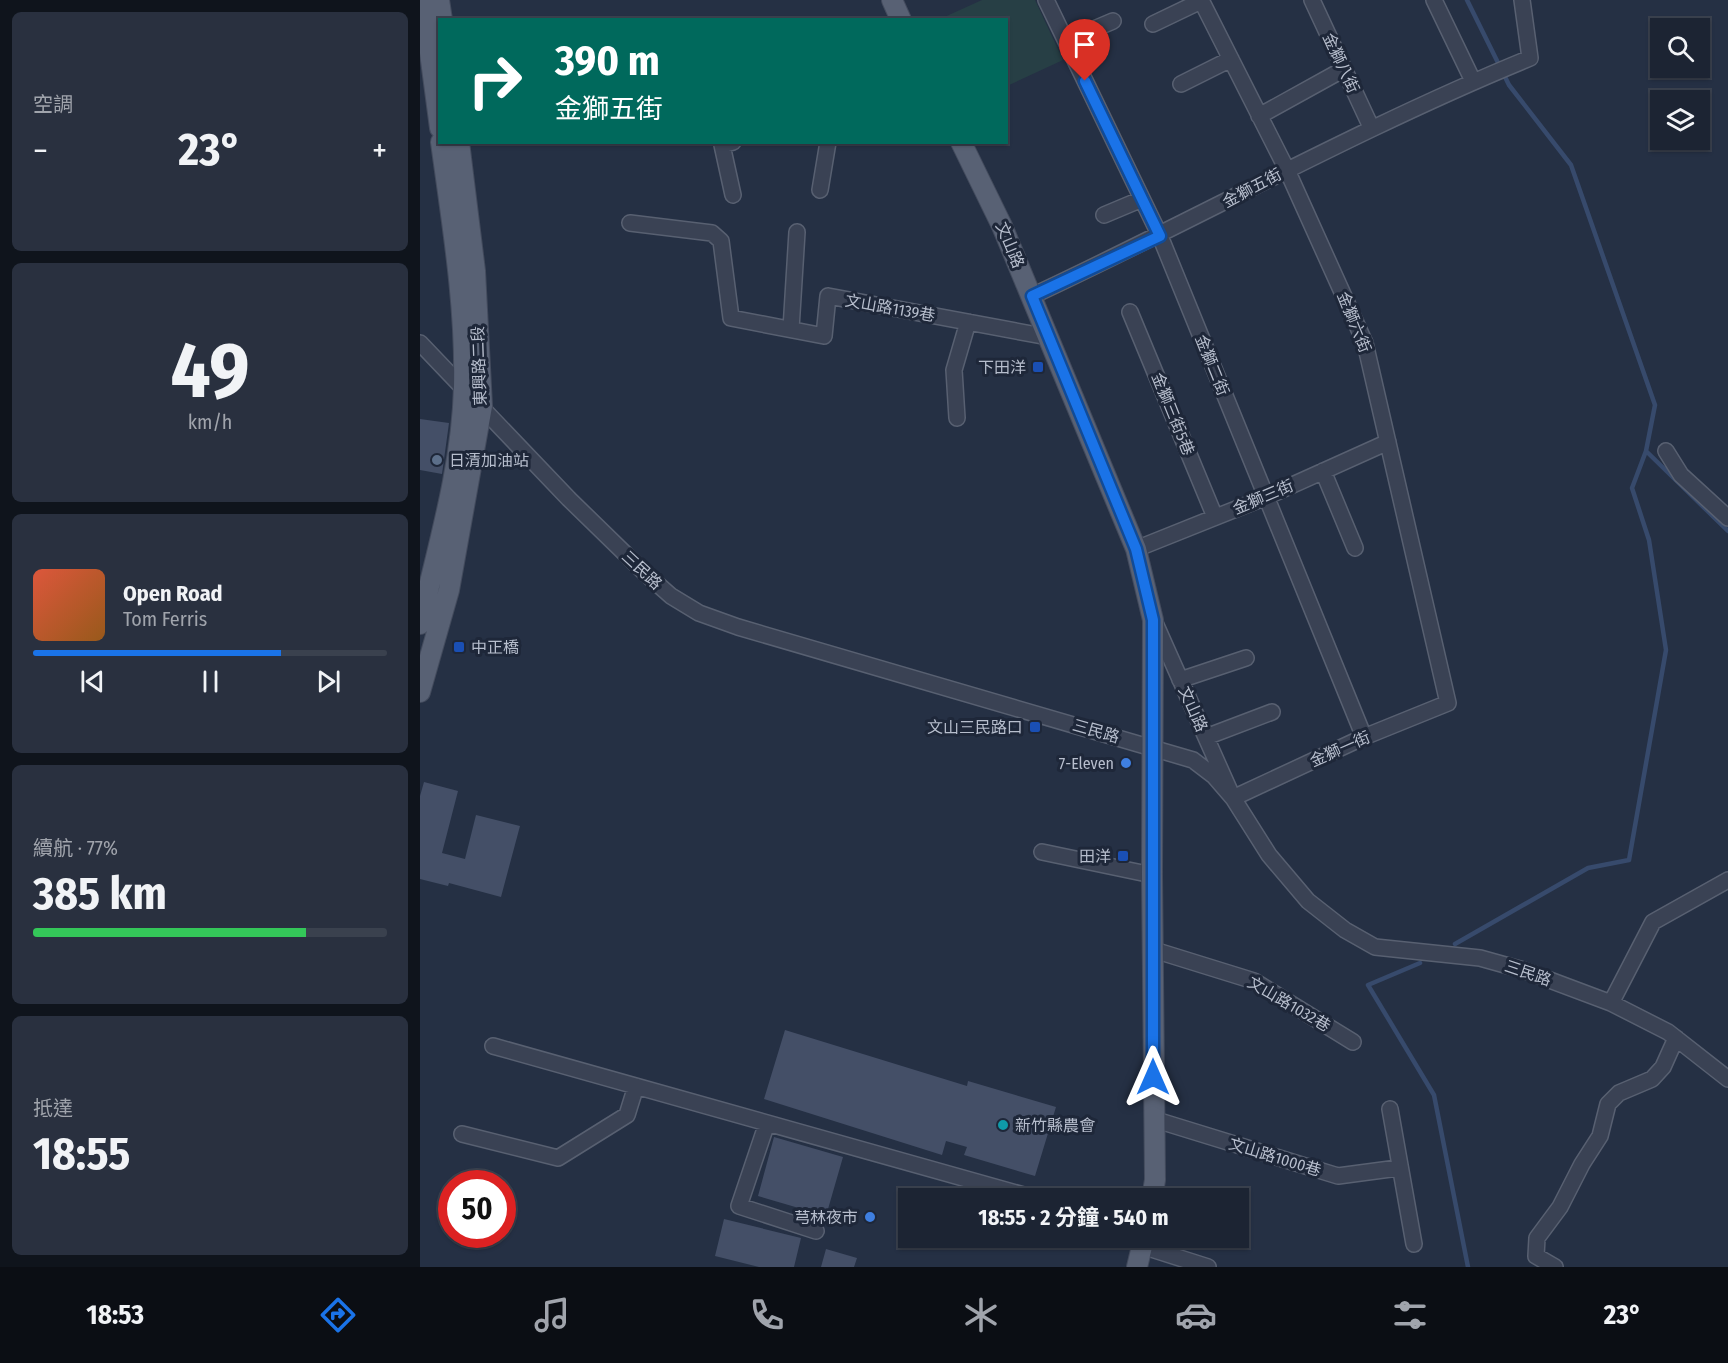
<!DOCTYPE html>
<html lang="zh-TW">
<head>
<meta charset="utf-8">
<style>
	:root { --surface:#1c2433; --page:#29303f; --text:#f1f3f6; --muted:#a0a4ac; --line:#3a414e; --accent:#1a73e8 }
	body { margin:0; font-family:"Fira Sans Condensed","Noto Sans TC",sans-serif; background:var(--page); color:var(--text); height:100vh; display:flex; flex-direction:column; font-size:22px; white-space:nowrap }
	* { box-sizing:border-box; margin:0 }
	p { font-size:20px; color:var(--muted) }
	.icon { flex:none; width:33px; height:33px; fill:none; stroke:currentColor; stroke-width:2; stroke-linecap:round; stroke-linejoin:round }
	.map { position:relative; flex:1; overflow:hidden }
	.details { display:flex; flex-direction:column; gap:12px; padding:12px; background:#0f141c; width:420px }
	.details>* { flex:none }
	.top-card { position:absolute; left:18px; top:18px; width:570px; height:126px; border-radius:0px; box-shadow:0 2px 4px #0004,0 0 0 2px var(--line); background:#00695c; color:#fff; overflow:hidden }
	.buttons { position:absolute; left:1230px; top:18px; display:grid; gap:12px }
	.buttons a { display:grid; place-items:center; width:60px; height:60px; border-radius:0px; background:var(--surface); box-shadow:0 2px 4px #0004,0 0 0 2px var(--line); font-size:30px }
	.speed { position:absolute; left:18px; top:1170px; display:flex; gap:12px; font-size:30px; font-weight:700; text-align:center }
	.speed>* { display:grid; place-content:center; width:78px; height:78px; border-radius:50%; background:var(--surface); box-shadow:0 2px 4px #0004,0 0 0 2px var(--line); line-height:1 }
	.speed .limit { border:9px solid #d22; background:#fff; color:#111 }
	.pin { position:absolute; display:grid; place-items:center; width:51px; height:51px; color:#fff; margin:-62px -26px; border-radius:50% 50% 50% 0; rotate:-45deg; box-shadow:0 0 6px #0007 }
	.pin .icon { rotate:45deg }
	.me { position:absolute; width:66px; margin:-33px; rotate:0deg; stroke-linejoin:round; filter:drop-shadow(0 0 4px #0008) }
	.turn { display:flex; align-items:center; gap:21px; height:126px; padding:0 18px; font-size:27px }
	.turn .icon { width:78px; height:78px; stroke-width:2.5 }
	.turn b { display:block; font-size:42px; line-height:51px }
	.big { font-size:45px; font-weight:700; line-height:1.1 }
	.details .widget { flex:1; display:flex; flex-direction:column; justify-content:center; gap:9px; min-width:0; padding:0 21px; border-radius:9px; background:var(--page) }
	.details .dial { align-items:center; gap:0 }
	.dial b { font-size:78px; line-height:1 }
	.song { display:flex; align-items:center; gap:18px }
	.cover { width:72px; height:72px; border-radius:9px; background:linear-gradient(135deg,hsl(10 70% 55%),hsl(30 70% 35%)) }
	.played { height:6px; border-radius:3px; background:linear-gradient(90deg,var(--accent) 70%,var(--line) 70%) }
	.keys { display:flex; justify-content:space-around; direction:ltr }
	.heat { display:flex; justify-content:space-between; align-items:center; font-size:33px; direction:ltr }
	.charge { height:9px; border-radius:4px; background:linear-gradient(90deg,#34c759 77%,var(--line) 0) }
	.trip { position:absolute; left:478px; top:1188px; width:351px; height:60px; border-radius:0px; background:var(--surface); box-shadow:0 2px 4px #0004,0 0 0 2px var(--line); font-weight:700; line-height:60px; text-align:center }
	.tab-bar { display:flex; height:96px; justify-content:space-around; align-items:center; background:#0b0e14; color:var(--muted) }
	.tab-bar .icon { width:42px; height:42px }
	.tab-bar .on { color:var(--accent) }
	.tab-bar b { font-size:27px; color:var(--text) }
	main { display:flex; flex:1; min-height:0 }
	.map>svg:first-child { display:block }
</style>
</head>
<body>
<main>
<section class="details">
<div class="widget"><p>空調</p>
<div class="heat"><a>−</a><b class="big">23°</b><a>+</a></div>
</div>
<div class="widget dial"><b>49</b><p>km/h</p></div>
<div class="widget">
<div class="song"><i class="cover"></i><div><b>Open Road</b><p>Tom Ferris</p></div></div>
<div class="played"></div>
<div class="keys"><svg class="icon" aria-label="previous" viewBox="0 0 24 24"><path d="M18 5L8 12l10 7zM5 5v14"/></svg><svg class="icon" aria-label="pause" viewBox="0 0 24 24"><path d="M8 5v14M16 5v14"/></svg><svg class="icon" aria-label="next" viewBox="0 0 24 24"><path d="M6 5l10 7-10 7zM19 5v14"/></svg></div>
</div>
<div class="widget"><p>續航 · 77%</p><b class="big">385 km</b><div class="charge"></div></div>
<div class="widget"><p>抵達</p><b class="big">18:55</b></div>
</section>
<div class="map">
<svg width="1308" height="1267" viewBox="0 0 1308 1267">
	<rect width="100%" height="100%" fill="#253044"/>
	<path fill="#273f45" d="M 562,0 L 615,0 L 643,60 L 587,86 L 586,20 L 520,19 Z"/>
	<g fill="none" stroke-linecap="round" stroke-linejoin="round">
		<path stroke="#374a6c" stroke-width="4.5" d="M 1047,0 L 1089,85 L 1151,165 L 1235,405 L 1226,451 L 1308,531
			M 1035,944 L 1168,868 L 1209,860 L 1246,650 L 1229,540 L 1212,488 L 1226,451
			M 1000,963 L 948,985 L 1014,1095 L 1048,1267"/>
	</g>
	<path fill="#444f67" d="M 0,419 L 29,423 L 22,474 L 0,470 Z
		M 4,782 L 38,791 L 22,853 L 45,859 L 56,815 L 100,826 L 81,897 L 29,883 L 28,886 L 0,879 L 0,796 Z
		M 365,1030 L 547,1086 L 548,1081 L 636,1107 L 615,1176 L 544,1155 L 547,1147 L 526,1141 L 522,1155 L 344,1099 Z
		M 354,1137 L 423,1157 L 406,1216 L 338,1196 Z
		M 304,1219 L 381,1238 L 374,1267 L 339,1267 L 295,1256 Z
		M 406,1249 L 437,1258 L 434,1267 L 401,1267 Z"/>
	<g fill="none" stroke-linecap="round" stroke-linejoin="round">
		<g stroke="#586071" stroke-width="18">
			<path id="minor" d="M 626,0 L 740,236 L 944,737
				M 892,0 L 951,127
				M 1014,0 L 1053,81
				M 733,24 L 781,1
				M 646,41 L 693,21
				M 761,84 L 811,59
				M 839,116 L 924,69
				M 313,142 L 302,145 L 313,195
				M 400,190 L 408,142
				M 684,215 L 722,199
				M 210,223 L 292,233 L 301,241 L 311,318 L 404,336 L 408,296 L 628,337
				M 612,296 C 779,218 939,128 1110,58 L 1102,0
				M 710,312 L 795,517
				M 371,329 L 377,232
				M 0,343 L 149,499 L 225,573 L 251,596 L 279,613 L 318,627 L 773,760 L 794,776 L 813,798 L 849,855 L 888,901 L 925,930 L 955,947 L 1060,958 L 1103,970 L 1191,1003 L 1248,1032 L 1308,1079
				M 537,418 L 534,370 L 548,322
				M 1246,451 L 1261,475 L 1308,518
				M 903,471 L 935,548
				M 716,549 L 846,497 L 968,442
				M 735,623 L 813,798 L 944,737 L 1028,703 L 945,343 L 867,170 L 781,0
				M 760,680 L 826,658
				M 786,737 L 852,712
				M 622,852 L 732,875
				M 734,950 L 834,981 L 933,1042
				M 1191,1003 L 1233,922 L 1308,880
				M 73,1046 L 614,1198
				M 970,1109 L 994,1244
				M 733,1119 L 918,1176 L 978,1168
				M 347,1123 L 319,1206 L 396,1231
				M 42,1134 L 138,1158 L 207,1115 L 216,1086
				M 722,1246 L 788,1267
				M 1135,1267 L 1116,1256 L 1117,1238 L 1140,1207 L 1162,1164 L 1180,1136 L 1188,1104 L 1199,1093 L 1232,1079 L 1243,1067 L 1256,1038"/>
		</g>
		<g stroke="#434b5d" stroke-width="22">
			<path id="major" d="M 3,0 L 20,128
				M 19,0 L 22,20
				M 472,0 L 481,20
				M 541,142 L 582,226 L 716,549 L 733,620 L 732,875 L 735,1180 L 732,1198
				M 0,624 C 18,546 42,467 44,387 C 46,305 32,223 21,142
				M 0,692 L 29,590 L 62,406 L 55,271 L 39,142
				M 717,1267 L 724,1238"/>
		</g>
		<use href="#minor" stroke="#3a4254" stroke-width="15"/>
		<use href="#major" stroke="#586174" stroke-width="20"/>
	</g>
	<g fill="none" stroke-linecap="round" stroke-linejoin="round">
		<g stroke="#114b97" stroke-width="15">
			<path id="route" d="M 665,81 L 740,236 L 612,296 L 716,549 L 733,620 L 733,1077"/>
		</g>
		<use href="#route" stroke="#1a73e8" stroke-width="10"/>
	</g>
	<g fill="#1a4fb4" stroke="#1e2739" stroke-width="2">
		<rect x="612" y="361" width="12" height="12" rx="3"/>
		<rect x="33" y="641" width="12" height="12" rx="3"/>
		<rect x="609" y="721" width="12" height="12" rx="3"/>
		<rect x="697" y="850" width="12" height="12" rx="3"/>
	</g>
	<circle fill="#5c6f8a" stroke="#1e2739" stroke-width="2" cx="17" cy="460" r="6"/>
	<g fill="#3f7fe0" stroke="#1e2739" stroke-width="2">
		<circle cx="706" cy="763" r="6"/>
		<circle cx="450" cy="1217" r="6"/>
	</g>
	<circle fill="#0f9aa8" stroke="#1e2739" stroke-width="2" cx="583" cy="1125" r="6"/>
	<g text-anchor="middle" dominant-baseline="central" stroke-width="6" stroke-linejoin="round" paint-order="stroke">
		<g font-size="16" fill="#b7becd" stroke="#1e2739">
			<text transform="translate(921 63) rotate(65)">金獅八街</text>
			<text transform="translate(832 188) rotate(-28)">金獅五街</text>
			<text transform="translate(590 245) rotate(67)">文山路</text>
			<text transform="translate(470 308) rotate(10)">文山路1139巷</text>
			<text transform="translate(934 322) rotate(68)">金獅六街</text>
			<text transform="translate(792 365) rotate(68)">金獅二街</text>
			<text transform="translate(59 366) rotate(-92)">東興路二段</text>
			<text transform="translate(753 414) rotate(68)">金獅三街5巷</text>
			<text transform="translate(843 497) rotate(-23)">金獅三街</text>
			<text transform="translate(222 570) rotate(43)">三民路</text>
			<text transform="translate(773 709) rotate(66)">文山路</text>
			<text transform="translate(676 731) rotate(16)">三民路</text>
			<text transform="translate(920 749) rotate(-24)">金獅一街</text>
			<text transform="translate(1108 973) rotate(19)">三民路</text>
			<text transform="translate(869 1004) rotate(30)">文山路1032巷</text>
			<text transform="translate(855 1157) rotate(17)">文山路1000巷</text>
		</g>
		<g font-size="16" fill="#b7becd" stroke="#1e2739" text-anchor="end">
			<text x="606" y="367">下田洋</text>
			<text x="29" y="460" text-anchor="start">日清加油站</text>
			<text x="51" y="647" text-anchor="start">中正橋</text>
			<text x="603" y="727">文山三民路口</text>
			<text x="694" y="763">7-Eleven</text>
			<text x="691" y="856">田洋</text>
			<text x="595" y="1125" text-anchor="start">新竹縣農會</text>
			<text x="438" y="1217">芎林夜市</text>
		</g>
	</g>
</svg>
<div class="buttons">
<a><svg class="icon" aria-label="search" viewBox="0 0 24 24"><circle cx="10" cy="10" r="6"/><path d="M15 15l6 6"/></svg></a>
<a><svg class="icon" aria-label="layers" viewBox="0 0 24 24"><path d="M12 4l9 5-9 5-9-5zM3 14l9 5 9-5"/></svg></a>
</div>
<div class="speed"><div class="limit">50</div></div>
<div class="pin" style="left:665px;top:81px;background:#d93025"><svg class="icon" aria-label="arrive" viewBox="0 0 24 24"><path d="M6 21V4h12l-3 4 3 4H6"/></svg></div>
<svg class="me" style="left:733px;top:1077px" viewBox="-20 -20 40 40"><path d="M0-17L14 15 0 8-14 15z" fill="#1a73e8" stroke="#fff" stroke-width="4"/></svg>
<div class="trip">18:55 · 2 分鐘 · 540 m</div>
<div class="top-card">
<div class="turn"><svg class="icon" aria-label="right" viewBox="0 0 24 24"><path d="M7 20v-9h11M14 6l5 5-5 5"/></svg><div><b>390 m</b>金獅五街</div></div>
</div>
</div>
</main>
<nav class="tab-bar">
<b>18:53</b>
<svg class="icon on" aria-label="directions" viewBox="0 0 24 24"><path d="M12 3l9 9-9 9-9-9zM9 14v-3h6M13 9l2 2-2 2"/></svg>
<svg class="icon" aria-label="music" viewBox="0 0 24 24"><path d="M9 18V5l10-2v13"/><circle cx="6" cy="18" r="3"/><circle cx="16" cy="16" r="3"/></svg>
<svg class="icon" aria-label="phone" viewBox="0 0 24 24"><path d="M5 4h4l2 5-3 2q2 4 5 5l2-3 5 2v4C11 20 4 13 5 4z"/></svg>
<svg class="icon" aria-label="climate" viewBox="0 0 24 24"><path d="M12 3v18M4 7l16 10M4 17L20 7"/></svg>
<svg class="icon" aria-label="car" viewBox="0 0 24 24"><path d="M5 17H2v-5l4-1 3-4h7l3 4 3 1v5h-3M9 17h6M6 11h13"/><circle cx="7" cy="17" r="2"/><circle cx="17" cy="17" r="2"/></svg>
<svg class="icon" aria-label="filters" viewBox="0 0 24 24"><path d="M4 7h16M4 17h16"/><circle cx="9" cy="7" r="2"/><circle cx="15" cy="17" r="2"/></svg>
<b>23°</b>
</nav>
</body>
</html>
